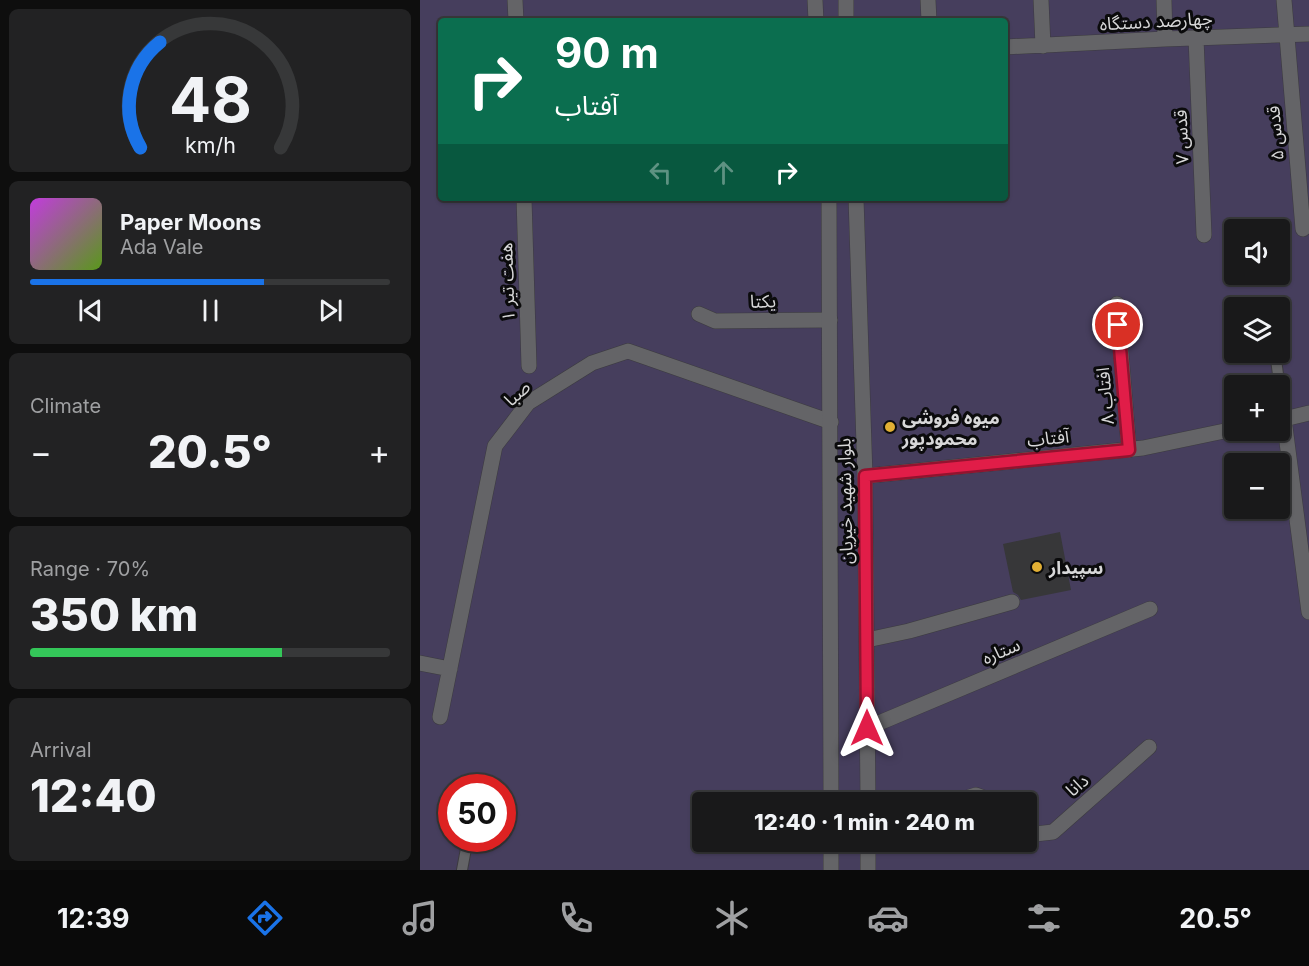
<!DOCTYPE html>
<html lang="en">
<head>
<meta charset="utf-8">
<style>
	:root { --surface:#19191a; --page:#222223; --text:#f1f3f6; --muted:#9fa0a2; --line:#373839; --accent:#1a73e8 }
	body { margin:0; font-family:Inter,"Noto Sans Arabic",sans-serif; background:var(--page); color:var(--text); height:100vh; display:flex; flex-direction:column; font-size:22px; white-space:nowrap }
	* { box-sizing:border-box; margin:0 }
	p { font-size:20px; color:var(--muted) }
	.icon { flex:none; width:33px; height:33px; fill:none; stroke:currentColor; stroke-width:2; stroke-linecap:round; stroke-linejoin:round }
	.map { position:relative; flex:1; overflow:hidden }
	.drawer { display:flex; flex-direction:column; gap:9px; padding:9px; background:#0e0e0e; width:420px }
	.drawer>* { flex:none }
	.top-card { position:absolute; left:18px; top:18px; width:570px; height:183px; border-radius:6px; box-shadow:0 2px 4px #0004,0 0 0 2px var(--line); background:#0b6e4f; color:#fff; overflow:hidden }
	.tools { position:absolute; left:804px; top:219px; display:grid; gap:12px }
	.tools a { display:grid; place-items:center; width:66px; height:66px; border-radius:6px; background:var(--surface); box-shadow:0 2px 4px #0004,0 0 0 2px var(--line); font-size:30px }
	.speed { position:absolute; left:18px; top:774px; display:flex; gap:12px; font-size:30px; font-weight:700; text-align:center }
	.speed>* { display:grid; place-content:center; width:78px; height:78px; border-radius:50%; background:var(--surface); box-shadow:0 2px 4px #0004,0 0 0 2px var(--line); line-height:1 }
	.speed .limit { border:9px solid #d22; background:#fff; color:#111 }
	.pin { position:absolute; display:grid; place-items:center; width:51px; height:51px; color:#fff; margin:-26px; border:3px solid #fff; border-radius:50%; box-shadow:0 2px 6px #0007 }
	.me { position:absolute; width:66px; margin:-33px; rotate:0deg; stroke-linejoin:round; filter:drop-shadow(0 0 4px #0008) }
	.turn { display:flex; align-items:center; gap:21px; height:126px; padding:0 18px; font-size:27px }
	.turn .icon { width:78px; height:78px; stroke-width:2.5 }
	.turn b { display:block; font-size:42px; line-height:51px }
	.lanes { display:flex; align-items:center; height:57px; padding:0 18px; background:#0003; justify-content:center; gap:30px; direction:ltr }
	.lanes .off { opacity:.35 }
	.big { font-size:45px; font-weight:800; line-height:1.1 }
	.drawer .card { flex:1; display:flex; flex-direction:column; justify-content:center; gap:9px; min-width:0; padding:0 21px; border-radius:9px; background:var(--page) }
	.drawer .dial { align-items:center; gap:0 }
	.dial svg { height:156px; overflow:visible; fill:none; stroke:var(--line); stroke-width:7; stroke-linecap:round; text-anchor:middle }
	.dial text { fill:var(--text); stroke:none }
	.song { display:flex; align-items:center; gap:18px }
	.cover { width:72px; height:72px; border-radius:9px; background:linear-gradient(135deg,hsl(290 70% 55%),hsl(90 70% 35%)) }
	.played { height:6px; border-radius:3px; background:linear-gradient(90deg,var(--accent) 65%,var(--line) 65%) }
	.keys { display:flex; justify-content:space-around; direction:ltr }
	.heat { display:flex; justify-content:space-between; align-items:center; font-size:33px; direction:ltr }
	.charge { height:9px; border-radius:4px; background:linear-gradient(90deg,#34c759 70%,var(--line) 0) }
	.trip { position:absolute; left:272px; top:792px; width:345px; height:60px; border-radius:6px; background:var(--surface); box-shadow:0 2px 4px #0004,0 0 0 2px var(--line); font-weight:800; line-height:60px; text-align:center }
	.dock { display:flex; height:96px; justify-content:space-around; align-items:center; background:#0a0a0a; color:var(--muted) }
	.dock .icon { width:42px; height:42px }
	.dock .active { color:var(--accent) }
	.dock b { font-size:27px; color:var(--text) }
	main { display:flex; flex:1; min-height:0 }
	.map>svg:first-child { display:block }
</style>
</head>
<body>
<main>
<section class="drawer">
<div class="card dial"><svg viewBox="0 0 100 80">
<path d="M14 69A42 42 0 1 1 86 69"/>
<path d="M14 69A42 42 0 0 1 24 15" stroke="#1a73e8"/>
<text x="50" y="56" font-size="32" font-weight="700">48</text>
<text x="50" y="72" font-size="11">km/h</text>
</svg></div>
<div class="card">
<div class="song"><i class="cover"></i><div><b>Paper Moons</b><p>Ada Vale</p></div></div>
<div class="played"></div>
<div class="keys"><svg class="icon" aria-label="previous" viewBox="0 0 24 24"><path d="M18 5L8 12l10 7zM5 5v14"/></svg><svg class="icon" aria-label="pause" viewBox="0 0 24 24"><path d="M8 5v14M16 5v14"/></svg><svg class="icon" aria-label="next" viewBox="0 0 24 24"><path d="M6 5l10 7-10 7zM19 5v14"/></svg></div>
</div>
<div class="card"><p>Climate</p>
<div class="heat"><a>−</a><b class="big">20.5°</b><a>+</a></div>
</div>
<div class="card"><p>Range · 70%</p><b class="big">350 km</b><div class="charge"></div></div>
<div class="card"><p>Arrival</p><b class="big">12:40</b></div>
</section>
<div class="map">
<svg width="889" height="870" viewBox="0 0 889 870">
	<rect width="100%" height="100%" fill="#212123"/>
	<path fill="#463e5d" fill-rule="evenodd" d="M 0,0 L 889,0 L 889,870 L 0,870 ZM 21,21 L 585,21 L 585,198 L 21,198 ZM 814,230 L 860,230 L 860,274 L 814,274 ZM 814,308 L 860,308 L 860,352 L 814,352 ZM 814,386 L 860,386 L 860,430 L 814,430 ZM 814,464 L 860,464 L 860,508 L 814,508 ZM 32,788 L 82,788 L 82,838 L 32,838 ZM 282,802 L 606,802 L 606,842 L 282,842 Z"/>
	<path fill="#373739" d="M 640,532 L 651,590 L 601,600 L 598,595 L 593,592 L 583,544 Z"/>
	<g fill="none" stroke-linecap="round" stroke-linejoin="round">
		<g stroke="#3c3b3e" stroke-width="12">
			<path id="service" d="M 849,305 L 849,308
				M 855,352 L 864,419
				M 42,870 L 48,838"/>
		</g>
		<g stroke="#3c3b3e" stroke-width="16">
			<path id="minor" d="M 95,0 L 96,21
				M 508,0 L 509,21
				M 621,0 L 623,46
				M 744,0 L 745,39
				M 864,0 L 883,229
				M 776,38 L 784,235
				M 585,47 L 745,39 L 889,34
				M 104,198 L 109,366
				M 697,304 L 709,450
				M 279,314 L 295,321 L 410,320
				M 864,419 L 889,612
				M 860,420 L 889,413
				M 445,476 L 723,448 L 814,429
				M 447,640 L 489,631 L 592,602
				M 0,663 L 30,669
				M 20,717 L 75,446 L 108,403 L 172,363 L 208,351 L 411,422
				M 447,728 L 730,609
				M 534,802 L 556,795 L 575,802
				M 606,827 L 615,834 L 633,832 L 729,747"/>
		</g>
		<g stroke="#3c3b3e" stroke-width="16">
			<path id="secondary" d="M 395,0 L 396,21
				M 426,0 L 426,21
				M 409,198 L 411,802
				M 436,198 L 445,476 L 448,802
				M 411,842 L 411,870
				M 448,870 L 448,842"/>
		</g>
		<use href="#service" stroke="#646467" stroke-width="10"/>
		<use href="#minor" stroke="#646467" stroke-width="15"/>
		<use href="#secondary" stroke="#646467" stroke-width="15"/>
	</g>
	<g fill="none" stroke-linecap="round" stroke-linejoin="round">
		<g stroke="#92132f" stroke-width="15">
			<path id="route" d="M 447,728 L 445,476 L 709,450 L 698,325"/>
		</g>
		<use href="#route" stroke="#e11d48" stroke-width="10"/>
	</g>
	<g fill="#e1af34" stroke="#0b0b0c" stroke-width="2">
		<circle cx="470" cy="427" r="6"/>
		<circle cx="617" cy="567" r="6"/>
	</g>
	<g text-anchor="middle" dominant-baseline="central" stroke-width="6" stroke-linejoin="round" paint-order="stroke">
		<g font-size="18" fill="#d7d7d8" stroke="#0b0b0c">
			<text transform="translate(736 21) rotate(-3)">چهارصد دستگاه</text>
			<text transform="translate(855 133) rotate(-95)">قدس ۵</text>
			<text transform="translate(761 137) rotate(-92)">قدس ۷</text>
			<text transform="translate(87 282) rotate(-92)">هفت تیر ۱</text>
			<text transform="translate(343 301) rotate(-1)">یکتا</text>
			<text transform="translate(97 393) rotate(-43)">صبا</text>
			<text transform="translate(685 396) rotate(-95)">افتاب ۸</text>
			<text transform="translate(628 438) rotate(-6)">آفتاب</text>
			<text transform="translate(425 501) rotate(-91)">بلوار شهید خیریان</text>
			<text transform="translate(581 651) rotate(-23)">ستاره</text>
			<text transform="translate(657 785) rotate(-41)">دانا</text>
		</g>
		<g font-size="18" font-weight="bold" fill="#d7d7d8" stroke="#0b0b0c" text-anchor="start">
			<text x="482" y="417">میوه فروشی<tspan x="482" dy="21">محمودپور</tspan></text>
			<text x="629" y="567">سپیدار</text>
		</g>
	</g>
</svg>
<div class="tools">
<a><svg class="icon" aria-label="sound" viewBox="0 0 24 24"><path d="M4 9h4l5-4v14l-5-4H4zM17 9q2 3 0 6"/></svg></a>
<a><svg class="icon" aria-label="layers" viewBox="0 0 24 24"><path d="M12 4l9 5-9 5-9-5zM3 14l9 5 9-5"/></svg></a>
<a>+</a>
<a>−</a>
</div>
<div class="speed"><div class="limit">50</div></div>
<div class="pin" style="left:698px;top:325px;background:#d93025"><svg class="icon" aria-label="arrive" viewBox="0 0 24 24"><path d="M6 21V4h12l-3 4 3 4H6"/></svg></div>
<svg class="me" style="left:447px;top:728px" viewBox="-20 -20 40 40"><path d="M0-17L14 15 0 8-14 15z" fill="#e11d48" stroke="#fff" stroke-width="4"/></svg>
<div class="trip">12:40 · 1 min · 240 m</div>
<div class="top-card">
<div class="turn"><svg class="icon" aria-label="right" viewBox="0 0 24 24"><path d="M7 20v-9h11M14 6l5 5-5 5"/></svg><div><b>90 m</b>آفتاب</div></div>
<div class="lanes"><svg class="icon off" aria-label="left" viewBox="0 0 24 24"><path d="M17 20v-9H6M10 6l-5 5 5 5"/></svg><svg class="icon off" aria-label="ahead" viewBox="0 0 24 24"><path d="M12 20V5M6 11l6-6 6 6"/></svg><svg class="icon" aria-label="right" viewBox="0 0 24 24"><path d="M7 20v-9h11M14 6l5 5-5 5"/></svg></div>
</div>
</div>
</main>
<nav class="dock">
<b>12:39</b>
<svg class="icon active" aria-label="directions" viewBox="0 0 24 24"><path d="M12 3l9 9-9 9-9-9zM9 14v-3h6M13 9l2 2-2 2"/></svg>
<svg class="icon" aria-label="music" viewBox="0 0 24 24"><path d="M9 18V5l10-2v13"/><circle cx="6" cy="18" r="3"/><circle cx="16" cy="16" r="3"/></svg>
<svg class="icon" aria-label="phone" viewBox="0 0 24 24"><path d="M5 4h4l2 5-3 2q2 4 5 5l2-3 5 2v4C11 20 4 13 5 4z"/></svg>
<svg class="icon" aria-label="climate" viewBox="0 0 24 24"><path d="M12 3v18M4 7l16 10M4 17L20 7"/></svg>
<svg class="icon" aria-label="car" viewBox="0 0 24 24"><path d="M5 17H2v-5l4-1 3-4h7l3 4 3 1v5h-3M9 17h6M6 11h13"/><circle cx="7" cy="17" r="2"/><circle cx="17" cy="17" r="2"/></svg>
<svg class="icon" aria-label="filters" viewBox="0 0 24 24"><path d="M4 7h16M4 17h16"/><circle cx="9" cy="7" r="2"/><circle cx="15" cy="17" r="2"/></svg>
<b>20.5°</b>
</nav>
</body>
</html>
